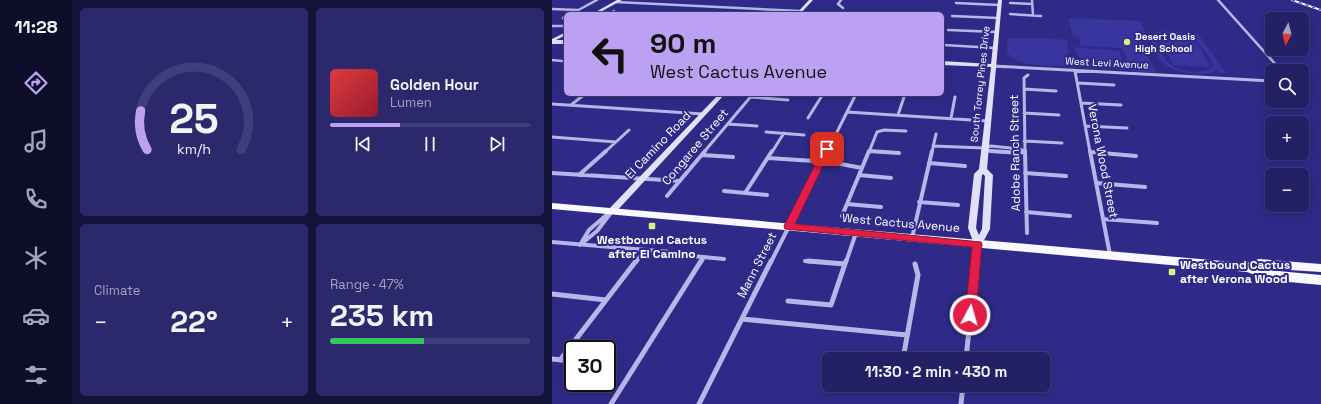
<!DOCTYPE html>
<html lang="en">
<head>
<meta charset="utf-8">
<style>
	:root { --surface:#232066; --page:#2b286c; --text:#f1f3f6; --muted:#a3a3bf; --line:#403e7a; --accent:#bca0f2 }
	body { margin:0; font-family:"Space Grotesk",sans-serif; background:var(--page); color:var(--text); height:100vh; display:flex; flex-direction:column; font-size:15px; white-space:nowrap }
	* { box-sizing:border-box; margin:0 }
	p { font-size:13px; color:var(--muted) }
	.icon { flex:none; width:22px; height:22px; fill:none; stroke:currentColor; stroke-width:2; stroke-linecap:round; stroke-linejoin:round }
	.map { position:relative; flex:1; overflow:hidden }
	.side { display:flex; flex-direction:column; gap:8px; padding:8px; background:#131238; width:480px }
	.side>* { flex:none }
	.guide { position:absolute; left:12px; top:12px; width:380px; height:84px; border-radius:6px; box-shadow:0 2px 10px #0003,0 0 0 1px var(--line); background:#bca0f2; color:#111; overflow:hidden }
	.needle { width:26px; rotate:187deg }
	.buttons { position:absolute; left:713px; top:12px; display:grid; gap:8px }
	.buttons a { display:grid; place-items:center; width:44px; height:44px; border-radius:6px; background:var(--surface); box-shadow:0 2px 10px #0003,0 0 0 1px var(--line); font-size:20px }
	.speed { position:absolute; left:12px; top:340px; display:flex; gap:8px; font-size:20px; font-weight:700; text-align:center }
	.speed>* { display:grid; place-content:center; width:52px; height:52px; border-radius:50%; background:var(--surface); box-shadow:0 2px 10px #0003,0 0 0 1px var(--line); line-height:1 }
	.speed .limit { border:2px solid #111; border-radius:6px; background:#fff; color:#111 }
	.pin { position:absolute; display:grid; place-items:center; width:34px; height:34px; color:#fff; margin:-17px; border-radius:8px; box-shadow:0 2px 6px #0006 }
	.me { position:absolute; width:44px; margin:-22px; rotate:6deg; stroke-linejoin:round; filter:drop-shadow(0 0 3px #0008) }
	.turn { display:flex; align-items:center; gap:14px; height:84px; padding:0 20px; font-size:18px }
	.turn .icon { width:52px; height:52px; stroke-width:2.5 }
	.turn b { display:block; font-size:28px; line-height:34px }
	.big { font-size:30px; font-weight:600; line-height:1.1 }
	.side .widget { flex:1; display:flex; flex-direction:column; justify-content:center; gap:6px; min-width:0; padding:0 14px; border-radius:6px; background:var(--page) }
	.side .dial { align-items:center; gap:0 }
	.dial svg { height:104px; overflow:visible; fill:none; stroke:var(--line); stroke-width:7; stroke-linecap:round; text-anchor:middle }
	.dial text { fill:var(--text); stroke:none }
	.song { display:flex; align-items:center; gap:12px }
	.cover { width:48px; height:48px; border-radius:6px; background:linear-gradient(135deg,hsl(0 70% 55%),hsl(350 70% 35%)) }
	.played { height:4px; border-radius:2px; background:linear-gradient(90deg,var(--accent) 35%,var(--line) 35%) }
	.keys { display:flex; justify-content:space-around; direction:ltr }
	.heat { display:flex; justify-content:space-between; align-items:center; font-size:22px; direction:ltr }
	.charge { height:6px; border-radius:3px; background:linear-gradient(90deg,#34c759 47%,var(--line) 0) }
	.side .tiles { flex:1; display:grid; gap:8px; grid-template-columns:repeat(2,1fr) }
	.trip { position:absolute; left:270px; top:352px; width:228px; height:40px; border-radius:6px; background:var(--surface); box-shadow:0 2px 10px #0003,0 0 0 1px var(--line); font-weight:600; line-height:40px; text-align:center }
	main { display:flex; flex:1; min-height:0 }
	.dock { display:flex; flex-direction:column; width:72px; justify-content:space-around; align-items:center; background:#0e0d29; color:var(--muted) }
	.dock .icon { width:28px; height:28px }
	.dock .current { color:var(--accent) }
	.dock b { font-size:18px; color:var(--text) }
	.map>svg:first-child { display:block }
</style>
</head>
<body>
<main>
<nav class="dock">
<b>11:28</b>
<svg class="icon current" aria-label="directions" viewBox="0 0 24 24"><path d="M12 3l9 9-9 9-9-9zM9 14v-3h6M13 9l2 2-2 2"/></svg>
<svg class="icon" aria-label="music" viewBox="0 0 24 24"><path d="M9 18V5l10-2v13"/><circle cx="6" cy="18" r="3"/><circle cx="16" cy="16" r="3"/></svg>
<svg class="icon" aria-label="phone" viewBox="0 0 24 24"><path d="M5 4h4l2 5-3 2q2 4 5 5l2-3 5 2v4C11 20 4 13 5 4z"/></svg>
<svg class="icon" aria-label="climate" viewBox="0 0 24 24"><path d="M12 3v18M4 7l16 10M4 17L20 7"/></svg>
<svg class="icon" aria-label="car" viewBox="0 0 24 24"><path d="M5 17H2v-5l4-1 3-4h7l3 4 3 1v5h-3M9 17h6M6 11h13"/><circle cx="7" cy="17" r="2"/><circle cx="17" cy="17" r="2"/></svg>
<svg class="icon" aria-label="filters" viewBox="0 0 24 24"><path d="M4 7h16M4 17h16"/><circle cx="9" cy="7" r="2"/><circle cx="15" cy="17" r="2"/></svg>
</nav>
<section class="side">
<div class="tiles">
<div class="widget dial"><svg viewBox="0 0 100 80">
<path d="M14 69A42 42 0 1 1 86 69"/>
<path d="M14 69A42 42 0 0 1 9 39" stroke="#bca0f2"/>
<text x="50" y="56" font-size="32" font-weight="700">25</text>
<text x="50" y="72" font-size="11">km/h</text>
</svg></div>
<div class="widget">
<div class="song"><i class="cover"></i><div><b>Golden Hour</b><p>Lumen</p></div></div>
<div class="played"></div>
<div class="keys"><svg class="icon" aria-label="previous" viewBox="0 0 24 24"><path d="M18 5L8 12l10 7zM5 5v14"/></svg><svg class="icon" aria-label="pause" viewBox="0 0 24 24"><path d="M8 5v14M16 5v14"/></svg><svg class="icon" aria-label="next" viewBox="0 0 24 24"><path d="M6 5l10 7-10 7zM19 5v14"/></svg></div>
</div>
<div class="widget"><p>Climate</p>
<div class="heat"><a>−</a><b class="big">22°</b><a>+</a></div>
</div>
<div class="widget"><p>Range · 47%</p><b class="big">235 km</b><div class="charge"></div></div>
</div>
</section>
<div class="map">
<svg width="769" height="404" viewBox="0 0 769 404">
	<rect width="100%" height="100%" fill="#2f2a88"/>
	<path fill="#39359f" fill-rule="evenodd" d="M 516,18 L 588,21 L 597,39 L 588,39 L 604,73 L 579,71 L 570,49 L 567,48 L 529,46 L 527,37 L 521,36 Z
		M 613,31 L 626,32 L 642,36 L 641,34 L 646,34 L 674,73 L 668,73 L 665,70 C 653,78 619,73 609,61 C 604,55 601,46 598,38 L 601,33 ZM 619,33 C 639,34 645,39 656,55 C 659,59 661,62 661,67 C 651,76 623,72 615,61 C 610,55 606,46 603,39 L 607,35 Z
		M 606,36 L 639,38 L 648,51 L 642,40 L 652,53 L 650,53 L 658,67 L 621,65 Z
		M 455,38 L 492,38 L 515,40 L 517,52 L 514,58 L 515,66 C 499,65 465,68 455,52 Z
		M 522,47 L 567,51 L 574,70 C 558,69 526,67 522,47 Z"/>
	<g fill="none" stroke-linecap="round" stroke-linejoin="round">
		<path stroke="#b8b6e8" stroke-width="2.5" d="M 289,0 L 286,4 L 291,8
			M 480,0 L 481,15
			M 666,0 L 726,67
			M 64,2 L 248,11
			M 404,3 L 447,5
			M 458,3 L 480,4
			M 0,9 L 26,10
			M 19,14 L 45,0
			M 56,14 L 62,11
			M 458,14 L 489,16
			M 400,16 L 446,18
			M 11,18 L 14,16
			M 0,26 L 14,26
			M 396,30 L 444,32
			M 392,45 L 442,48
			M 0,60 L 10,61
			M 441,66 L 453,67"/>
		<path stroke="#b8b6e8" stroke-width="3" d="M 441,66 L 720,81
			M 725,66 L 730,71
			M 523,71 L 538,152
			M 526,83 L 562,85
			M 472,89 L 504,91
			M 198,97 L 236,100
			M 529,103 L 569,105
			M 0,104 L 151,114
			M 19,105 L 33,94
			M 295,112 L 435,121
			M 472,113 L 507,115
			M 346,115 L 353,94
			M 256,118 L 271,94
			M 399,118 L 403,97
			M 176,124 L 205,126
			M 533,126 L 575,128
			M 214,132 L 252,135
			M 0,137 L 64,142
			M 472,141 L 510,143
			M 381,146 L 432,148 L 438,151 L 453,152
			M 433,148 L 439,146 L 468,149 L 472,151
			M 317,151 L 332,152
			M 53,152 L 77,130
			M 152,152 L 201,94
			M 220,152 L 232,133
			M 275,152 L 304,94
			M 317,152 L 325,132 L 332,130 L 354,131
			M 380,152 L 384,134
			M 470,152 L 472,151
			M 473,152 L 472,78 L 476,75"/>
		<path stroke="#b8b6e8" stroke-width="4" d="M 317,151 L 347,153
			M 438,151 L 468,153 L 472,151
			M 473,151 L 475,233
			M 538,151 L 558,255
			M 539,152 L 584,156
			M 150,155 L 181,157
			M 216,158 L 278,162 L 310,168
			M 377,163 L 413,166
			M 0,173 L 128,181
			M 473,173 L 514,176
			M 27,175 L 54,151
			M 307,175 L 339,178
			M 544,183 L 593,187
			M 172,191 L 215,195
			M 193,193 L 220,151
			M 115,196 L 153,151
			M 367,202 L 406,205
			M 295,204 L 329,207
			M 474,212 L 518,216
			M 290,216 L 317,151
			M 551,219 L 605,223
			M 360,238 L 380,151
			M 0,242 L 118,252
			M 28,245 L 37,230 L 58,212
			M 28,245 L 45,231 L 58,214
			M 130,255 L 172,259
			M 253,261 L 270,262
			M 84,262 L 93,250
			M 149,262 L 152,257
			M 219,262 L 275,151
			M 294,262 L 304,233
			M 424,262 L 426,244"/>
		<path stroke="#b8b6e8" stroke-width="5" d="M 256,261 L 293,264
			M 0,294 L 54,300
			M 236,301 L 279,305 L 294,261
			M 190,319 L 355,335
			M 0,359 L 21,361
			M 351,359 L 366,275 L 363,264
			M 414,359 L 424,261
			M 8,360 L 84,261
			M 59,404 L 149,261
			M 147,404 L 219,261
			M 409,404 L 411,385"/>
		<path fill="#e1e0f7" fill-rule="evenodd" d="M 65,0 L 70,0 L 45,14 L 40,14 Z
			M 257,0 L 261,0 L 248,14 L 244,14 Z
			M 446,0 L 450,0 L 435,169 L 441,175 L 438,229 L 429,246 L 423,246 L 422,244 L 416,228 L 422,174 L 427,169 L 439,67 L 390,65 L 390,61 L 439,64 ZM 431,174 L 433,176 L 430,229 L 427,235 L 424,228 L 430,175 Z
			M 14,32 L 14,35 L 4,40 L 14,40 L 14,44 L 0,44 L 0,39 Z
			M 167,94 L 173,94 L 62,214 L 56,214 L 55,212 L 56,210 Z"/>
		<path fill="#f9f8fe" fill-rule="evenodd" d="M 0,203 L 694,263 L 707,259 L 769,264 L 769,272 L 707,268 L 716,270 L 769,275 L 769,285 L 716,280 L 695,272 L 0,209 Z"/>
		<g stroke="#fff" stroke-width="2">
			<path id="rail" d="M 740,0 L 769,10"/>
		</g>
		<use href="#rail" stroke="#2f2a88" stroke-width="1" stroke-dasharray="3.5" stroke-linecap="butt"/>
	</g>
	<path fill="#e11d48" stroke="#92132f" d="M 275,147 L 279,149 L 243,224 L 429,242 L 430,244 L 424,315 L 422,318 L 418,320 L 414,318 L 413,315 L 420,247 L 233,229 L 232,226 L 271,149 Z"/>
	<g fill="#d7ef7e" stroke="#2f2a88" stroke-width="1.5">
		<circle cx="575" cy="42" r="4"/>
		<rect x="96" y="222" width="8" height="8" rx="2"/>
		<rect x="616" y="268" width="8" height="8" rx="2"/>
	</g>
	<g text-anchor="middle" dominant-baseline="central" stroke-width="4" stroke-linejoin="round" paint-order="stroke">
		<g font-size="10" font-weight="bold" fill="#fff" stroke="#2f2a88" text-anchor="start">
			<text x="583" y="36">Desert Oasis<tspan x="583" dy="12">High School</tspan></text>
		</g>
		<g font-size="10" fill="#fff" stroke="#2f2a88">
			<text transform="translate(555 63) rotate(3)">West Levi Avenue</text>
			<text transform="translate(428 84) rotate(-84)">South Torrey Pines Drive</text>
		</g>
		<g font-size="12" fill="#fff" stroke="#2f2a88">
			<text transform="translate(106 145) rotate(-46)">El Camino Road</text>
			<text transform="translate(143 147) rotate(-50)">Congaree Street</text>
			<text transform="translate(463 153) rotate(-91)">Adobe Ranch Street</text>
			<text transform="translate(551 161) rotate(79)">Verona Wood Street</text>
			<text transform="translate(349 223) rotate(5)">West Cactus Avenue</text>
			<text transform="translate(205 265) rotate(-63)">Mann Street</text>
		</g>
		<g font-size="12" font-weight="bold" fill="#fff" stroke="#2f2a88">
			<text x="100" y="240">Westbound Cactus<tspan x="100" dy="14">after El Camino</tspan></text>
			<text x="628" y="265" text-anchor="start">Westbound Cactus<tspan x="628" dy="14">after Verona Wood</tspan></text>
		</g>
	</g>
</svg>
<div class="buttons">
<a><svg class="needle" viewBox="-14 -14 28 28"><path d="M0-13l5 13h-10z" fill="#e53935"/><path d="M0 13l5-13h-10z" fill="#a3a3bf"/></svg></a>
<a><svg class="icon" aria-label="search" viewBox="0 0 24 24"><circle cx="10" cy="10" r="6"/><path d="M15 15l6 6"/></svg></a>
<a>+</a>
<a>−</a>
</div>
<div class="speed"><div class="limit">30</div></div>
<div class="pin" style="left:275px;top:149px;background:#d93025"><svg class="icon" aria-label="arrive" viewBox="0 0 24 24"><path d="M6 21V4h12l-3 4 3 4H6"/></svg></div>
<svg class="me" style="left:418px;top:315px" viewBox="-20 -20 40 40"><circle r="17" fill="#e11d48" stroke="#fff" stroke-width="3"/><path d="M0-11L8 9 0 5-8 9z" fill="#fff"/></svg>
<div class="trip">11:30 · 2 min · 430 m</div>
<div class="guide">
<div class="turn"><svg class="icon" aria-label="left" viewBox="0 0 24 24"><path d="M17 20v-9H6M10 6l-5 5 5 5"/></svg><div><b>90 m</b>West Cactus Avenue</div></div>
</div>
</div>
</main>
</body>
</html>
